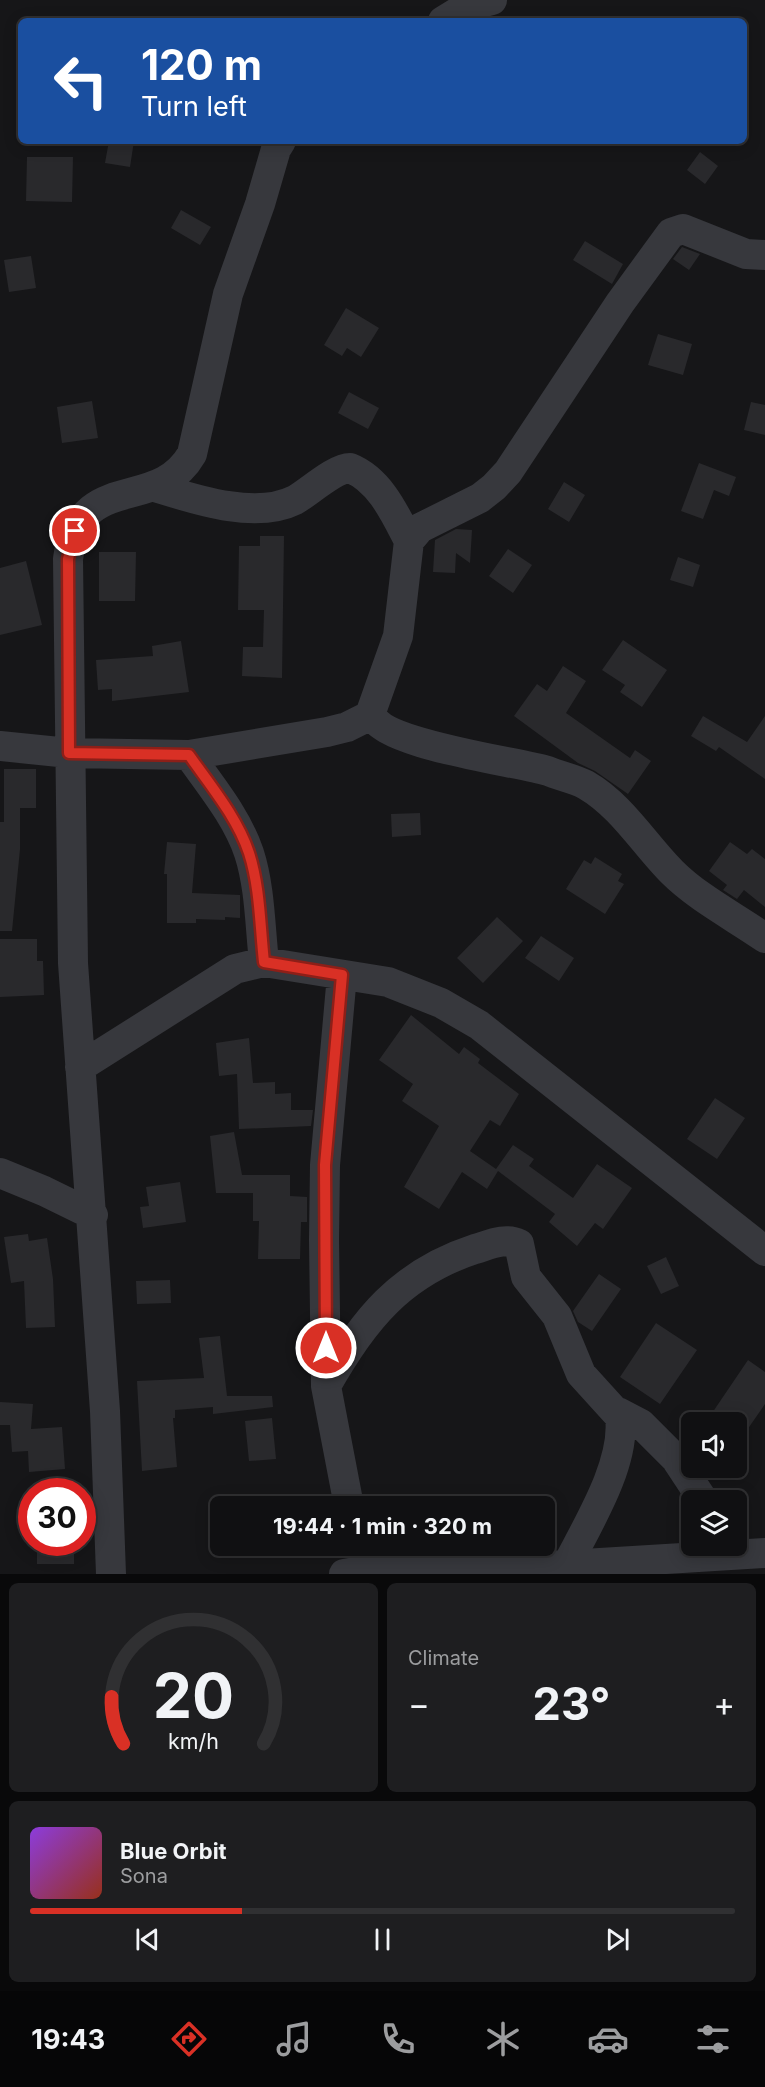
<!DOCTYPE html>
<html lang="en">
<head>
<meta charset="utf-8">
<style>
	:root { --surface:#101012; --page:#1e1e20; --text:#f1f3f6; --muted:#9c9d9f; --line:#303032; --accent:#d93025 }
	body { margin:0; font-family:Inter,sans-serif; background:var(--page); color:var(--text); height:100vh; display:flex; flex-direction:column; font-size:22px; white-space:nowrap }
	* { box-sizing:border-box; margin:0 }
	p { font-size:20px; color:var(--muted) }
	.icon { flex:none; width:33px; height:33px; fill:none; stroke:currentColor; stroke-width:2; stroke-linecap:round; stroke-linejoin:round }
	.map { position:relative; height:1574px; overflow:hidden }
	.panel { display:flex; flex-direction:column; gap:9px; padding:9px; background:#09090a; flex:1 }
	.panel>* { flex:none }
	.banner { position:absolute; left:18px; top:18px; width:729px; height:126px; border-radius:9px; box-shadow:0 3px 15px #0003,0 0 0 2px var(--line); background:#1a4fa0; color:#fff; overflow:hidden }
	.buttons { position:absolute; left:681px; top:1412px; display:grid; gap:12px }
	.buttons a { display:grid; place-items:center; width:66px; height:66px; border-radius:9px; background:var(--surface); box-shadow:0 3px 15px #0003,0 0 0 2px var(--line); font-size:30px }
	.speed { position:absolute; left:18px; top:1478px; display:flex; gap:12px; font-size:30px; font-weight:700; text-align:center }
	.speed>* { display:grid; place-content:center; width:78px; height:78px; border-radius:50%; background:var(--surface); box-shadow:0 3px 15px #0003,0 0 0 2px var(--line); line-height:1 }
	.speed .limit { border:9px solid #d22; background:#fff; color:#111 }
	.pin { position:absolute; display:grid; place-items:center; width:51px; height:51px; color:#fff; margin:-26px; border:3px solid #fff; border-radius:50%; box-shadow:0 2px 6px #0007 }
	.me { position:absolute; width:66px; margin:-33px; rotate:0deg; stroke-linejoin:round; filter:drop-shadow(0 0 4px #0008) }
	.turn { display:flex; align-items:center; gap:21px; height:126px; padding:0 24px; font-size:27px }
	.turn .icon { width:78px; height:78px; stroke-width:2.5 }
	.turn b { display:block; font-size:42px; line-height:51px }
	.big { font-size:45px; font-weight:700; line-height:1.1 }
	.panel .tile { flex:1; display:flex; flex-direction:column; justify-content:center; gap:9px; min-width:0; padding:0 21px; border-radius:9px; background:var(--page) }
	.panel .dial { align-items:center; gap:0 }
	.dial svg { height:156px; overflow:visible; fill:none; stroke:var(--line); stroke-width:7; stroke-linecap:round; text-anchor:middle }
	.dial text { fill:var(--text); stroke:none }
	.song { display:flex; align-items:center; gap:18px }
	.cover { width:72px; height:72px; border-radius:9px; background:linear-gradient(135deg,hsl(270 70% 55%),hsl(10 70% 35%)) }
	.played { height:6px; border-radius:3px; background:linear-gradient(90deg,var(--accent) 30%,var(--line) 30%) }
	.keys { display:flex; justify-content:space-around; direction:ltr }
	.heat { display:flex; justify-content:space-between; align-items:center; font-size:33px; direction:ltr }
	.panel .tiles { flex:1; display:grid; gap:9px; grid-template-columns:1fr 1fr }
	.tile:last-child { grid-column:span 2 }
	.trip { position:absolute; left:210px; top:1496px; width:345px; height:60px; border-radius:9px; background:var(--surface); box-shadow:0 3px 15px #0003,0 0 0 2px var(--line); font-weight:700; line-height:60px; text-align:center }
	.tabs { display:flex; height:96px; justify-content:space-around; align-items:center; background:#060607; color:var(--muted) }
	.tabs .icon { width:42px; height:42px }
	.tabs .on { color:var(--accent) }
	.tabs b { font-size:27px; color:var(--text) }
	.map>svg:first-child { display:block }
</style>
</head>
<body>
<div class="map">
<svg width="765" height="1574" viewBox="0 0 765 1574">
	<rect width="100%" height="100%" fill="#161618"/>
	<path fill="#29292c" d="M 109,141 L 134,141 L 130,167 L 105,163 Z
		M 700,152 L 718,166 L 705,184 L 687,170 Z
		M 27,157 L 73,157 L 72,202 L 26,201 Z
		M 181,210 L 211,227 L 200,245 L 171,228 Z
		M 585,241 L 623,264 L 612,284 L 573,260 Z
		M 682,247 L 700,254 L 689,270 L 673,259 Z
		M 31,256 L 36,288 L 9,292 L 4,260 Z
		M 346,308 L 379,328 L 361,357 L 347,348 L 342,356 L 324,345 Z
		M 658,334 L 692,344 L 683,375 L 648,365 Z
		M 349,392 L 379,408 L 368,429 L 338,413 Z
		M 92,401 L 98,438 L 62,443 L 57,407 Z
		M 751,402 L 765,405 L 765,435 L 744,430 Z
		M 699,463 L 736,477 L 729,496 L 714,490 L 703,519 L 681,511 Z
		M 564,482 L 585,495 L 569,522 L 548,509 Z
		M 456,529 L 472,530 L 470,563 L 456,553 L 455,573 L 433,572 L 435,540 Z
		M 260,536 L 284,536 L 282,678 L 242,676 L 243,647 L 263,647 L 264,610 L 238,610 L 239,546 L 260,546 Z
		M 508,549 L 532,565 L 513,593 L 489,576 Z
		M 99,552 L 136,552 L 135,601 L 99,601 Z
		M 678,557 L 700,565 L 693,587 L 670,580 Z
		M 26,561 L 42,625 L 0,635 L 0,568 Z
		M 623,640 L 667,670 L 642,707 L 620,692 L 625,685 L 602,670 Z
		M 181,641 L 189,692 L 112,701 L 112,689 L 98,690 L 96,660 L 153,656 L 152,646 Z
		M 563,666 L 586,681 L 566,713 L 630,758 L 635,750 L 651,761 L 628,794 L 595,771 L 578,763 L 514,716 L 537,684 L 547,691 Z
		M 703,716 L 747,742 L 765,716 L 765,779 L 719,747 L 716,751 L 691,736 Z
		M 4,769 L 36,769 L 36,808 L 20,808 L 20,849 L 12,931 L 0,931 L 0,822 L 4,822 Z
		M 420,813 L 421,835 L 392,837 L 391,814 Z
		M 167,842 L 196,844 L 192,893 L 240,895 L 240,918 L 225,917 L 225,920 L 196,919 L 196,923 L 167,923 L 167,874 L 164,874 Z
		M 730,842 L 747,854 L 752,849 L 765,859 L 765,907 L 744,890 L 737,899 L 723,890 L 727,885 L 709,871 Z
		M 595,857 L 622,874 L 618,881 L 624,884 L 605,914 L 566,889 L 584,860 L 591,864 Z
		M 497,917 L 523,941 L 483,983 L 457,958 Z
		M 541,936 L 574,958 L 559,981 L 525,958 Z
		M 0,939 L 37,939 L 37,961 L 43,961 L 44,995 L 0,997 Z
		M 411,1015 L 459,1054 L 464,1047 L 480,1059 L 478,1063 L 519,1094 L 500,1126 L 490,1120 L 470,1151 L 496,1169 L 513,1145 L 534,1159 L 529,1166 L 573,1198 L 597,1164 L 632,1188 L 603,1229 L 595,1223 L 577,1246 L 549,1222 L 555,1214 L 498,1171 L 487,1189 L 462,1172 L 439,1209 L 404,1187 L 439,1126 L 402,1101 L 413,1084 L 379,1060 Z
		M 249,1038 L 253,1083 L 275,1082 L 275,1094 L 291,1093 L 291,1110 L 313,1110 L 311,1126 L 239,1129 L 237,1074 L 219,1076 L 216,1043 Z
		M 715,1098 L 745,1118 L 717,1159 L 687,1139 Z
		M 234,1132 L 242,1175 L 290,1175 L 290,1196 L 307,1197 L 307,1222 L 301,1222 L 300,1259 L 258,1259 L 259,1221 L 253,1221 L 253,1193 L 216,1193 L 210,1136 Z
		M 180,1182 L 186,1222 L 143,1228 L 140,1207 L 149,1206 L 146,1187 Z
		M 28,1234 L 29,1241 L 47,1238 L 53,1279 L 55,1327 L 26,1328 L 24,1281 L 11,1283 L 4,1237 Z
		M 666,1257 L 679,1286 L 661,1294 L 647,1266 Z
		M 599,1274 L 621,1289 L 592,1331 L 578,1322 L 573,1311 Z
		M 170,1280 L 171,1303 L 137,1304 L 136,1281 Z
		M 656,1323 L 697,1350 L 660,1404 L 620,1377 Z
		M 220,1336 L 227,1396 L 272,1396 L 273,1407 L 213,1414 L 213,1407 L 175,1410 L 175,1418 L 173,1418 L 177,1467 L 142,1471 L 137,1381 L 204,1378 L 199,1338 Z
		M 748,1360 L 765,1372 L 765,1404 L 736,1446 L 736,1422 L 706,1422 Z
		M 0,1402 L 33,1404 L 31,1429 L 62,1427 L 65,1469 L 29,1472 L 28,1451 L 12,1452 L 10,1425 L 0,1425 Z
		M 272,1418 L 276,1459 L 249,1461 L 245,1421 Z
		M 37,1542 L 74,1542 L 74,1564 L 37,1564 Z"/>
	<g fill="none" stroke-linecap="round" stroke-linejoin="round">
		<path stroke="#37383d" stroke-width="30" d="M 443,21 L 466,7 L 492,0
			M 765,255 L 746,254 L 683,229 L 671,233 L 620,303 L 508,472 L 494,487 L 480,498 L 420,528 L 409,541 L 398,636 L 371,712 C 378,745 516,761 548,771 C 560,776 575,779 586,785 C 622,806 644,844 672,872 C 698,898 735,917 765,938
			M 155,487 C 194,499 255,520 295,500 C 309,492 335,468 350,468 C 380,480 395,514 409,541
			M 0,746 L 69,753 L 189,755 L 327,732 L 347,727 L 371,715
			M 189,755 C 210,785 237,817 249,853 C 260,887 260,926 264,962
			M 342,975 L 325,1165 L 324,1240 L 326,1386 L 349,1506
			M 80,1067 L 235,969 L 264,962 L 388,982 L 441,1003 L 479,1025 L 765,1251
			M 0,1173 L 44,1191 L 93,1215
			M 326,1386 C 363,1320 401,1273 475,1249 C 489,1245 505,1237 519,1244 L 526,1277 L 557,1316 L 581,1374 L 620,1417 C 626,1463 588,1524 567,1565
			M 618,1412 L 641,1424 L 676,1459 L 703,1500
			M 111,1574 L 105,1411 L 73,963 L 68,559 C 80,468 157,515 192,454 L 228,294 L 260,204 L 276,149 L 281,141
			M 344,1574 L 361,1571 L 567,1565 L 765,1553"/>
	</g>
	<g fill="none" stroke-linecap="round" stroke-linejoin="round">
		<g stroke="#8d1f18" stroke-width="15">
			<path id="route" d="M 75,531 L 68,559 L 69,753 L 189,755 C 210,785 237,817 249,853 C 260,887 260,926 264,962 L 342,975 L 325,1165 L 326,1348"/>
		</g>
		<use href="#route" stroke="#d93025" stroke-width="10"/>
	</g>
</svg>
<div class="buttons">
<a><svg class="icon" aria-label="sound" viewBox="0 0 24 24"><path d="M4 9h4l5-4v14l-5-4H4zM17 9q2 3 0 6"/></svg></a>
<a><svg class="icon" aria-label="layers" viewBox="0 0 24 24"><path d="M12 4l9 5-9 5-9-5zM3 14l9 5 9-5"/></svg></a>
</div>
<div class="speed"><div class="limit">30</div></div>
<div class="pin" style="left:75px;top:531px;background:#d93025"><svg class="icon" aria-label="arrive" viewBox="0 0 24 24"><path d="M6 21V4h12l-3 4 3 4H6"/></svg></div>
<svg class="me" style="left:326px;top:1348px" viewBox="-20 -20 40 40"><circle r="17" fill="#d93025" stroke="#fff" stroke-width="3"/><path d="M0-11L8 9 0 5-8 9z" fill="#fff"/></svg>
<div class="trip">19:44 · 1 min · 320 m</div>
<div class="banner">
<div class="turn"><svg class="icon" aria-label="left" viewBox="0 0 24 24"><path d="M17 20v-9H6M10 6l-5 5 5 5"/></svg><div><b>120 m</b>Turn left</div></div>
</div>
</div>
<section class="panel">
<div class="tiles">
<div class="tile dial"><svg viewBox="0 0 100 80">
<path d="M14 69A42 42 0 1 1 86 69"/>
<path d="M14 69A42 42 0 0 1 8 45" stroke="#d93025"/>
<text x="50" y="56" font-size="32" font-weight="700">20</text>
<text x="50" y="72" font-size="11">km/h</text>
</svg></div>
<div class="tile"><p>Climate</p>
<div class="heat"><a>−</a><b class="big">23°</b><a>+</a></div>
</div>
<div class="tile">
<div class="song"><i class="cover"></i><div><b>Blue Orbit</b><p>Sona</p></div></div>
<div class="played"></div>
<div class="keys"><svg class="icon" aria-label="previous" viewBox="0 0 24 24"><path d="M18 5L8 12l10 7zM5 5v14"/></svg><svg class="icon" aria-label="pause" viewBox="0 0 24 24"><path d="M8 5v14M16 5v14"/></svg><svg class="icon" aria-label="next" viewBox="0 0 24 24"><path d="M6 5l10 7-10 7zM19 5v14"/></svg></div>
</div>
</div>
</section>
<nav class="tabs">
<b>19:43</b>
<svg class="icon on" aria-label="directions" viewBox="0 0 24 24"><path d="M12 3l9 9-9 9-9-9zM9 14v-3h6M13 9l2 2-2 2"/></svg>
<svg class="icon" aria-label="music" viewBox="0 0 24 24"><path d="M9 18V5l10-2v13"/><circle cx="6" cy="18" r="3"/><circle cx="16" cy="16" r="3"/></svg>
<svg class="icon" aria-label="phone" viewBox="0 0 24 24"><path d="M5 4h4l2 5-3 2q2 4 5 5l2-3 5 2v4C11 20 4 13 5 4z"/></svg>
<svg class="icon" aria-label="climate" viewBox="0 0 24 24"><path d="M12 3v18M4 7l16 10M4 17L20 7"/></svg>
<svg class="icon" aria-label="car" viewBox="0 0 24 24"><path d="M5 17H2v-5l4-1 3-4h7l3 4 3 1v5h-3M9 17h6M6 11h13"/><circle cx="7" cy="17" r="2"/><circle cx="17" cy="17" r="2"/></svg>
<svg class="icon" aria-label="filters" viewBox="0 0 24 24"><path d="M4 7h16M4 17h16"/><circle cx="9" cy="7" r="2"/><circle cx="15" cy="17" r="2"/></svg>
</nav>
</body>
</html>
